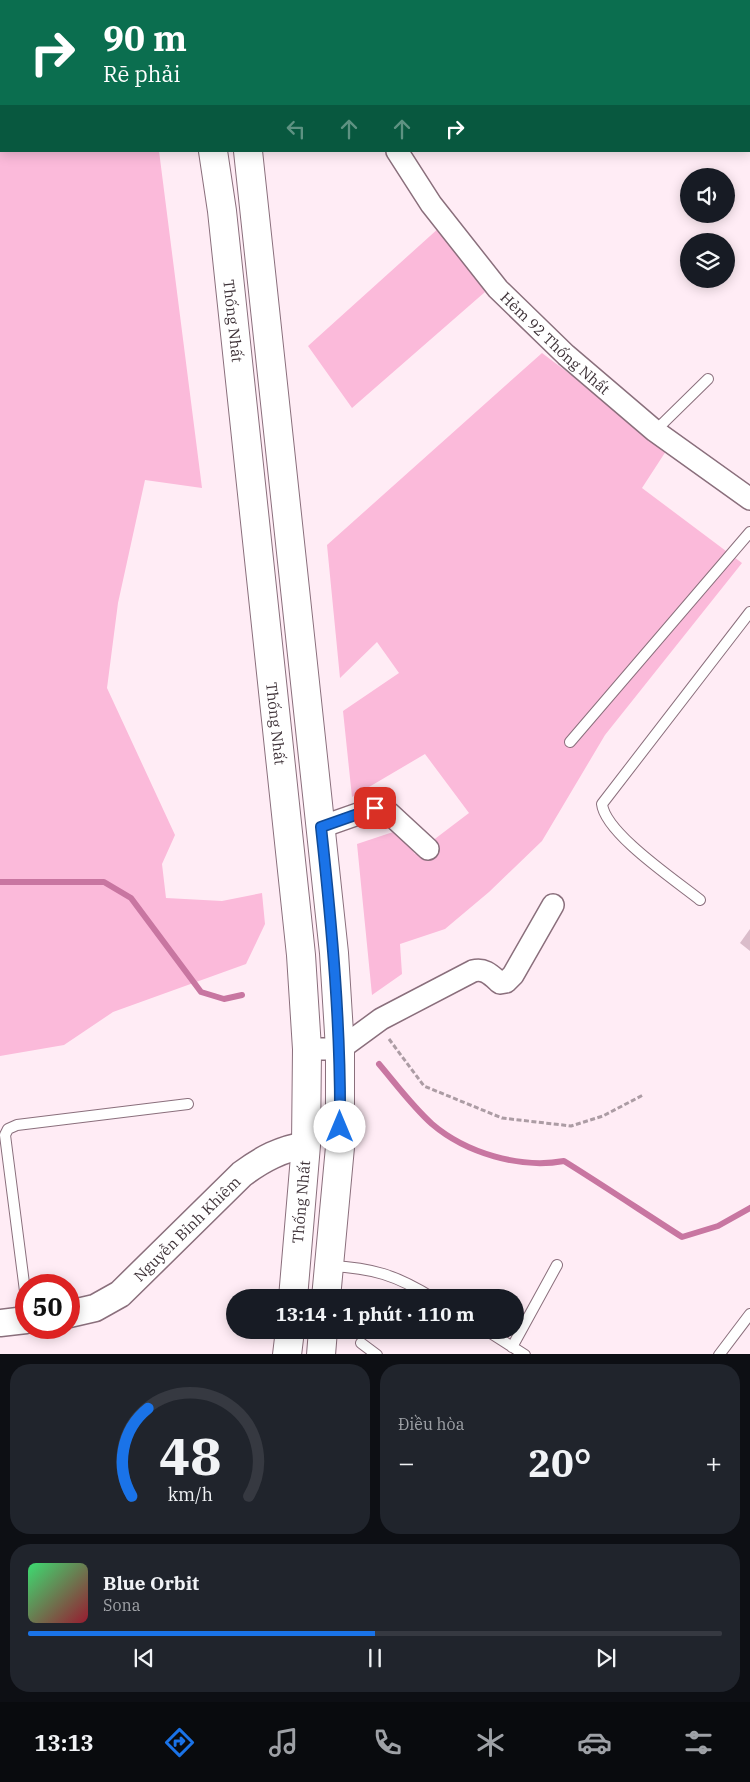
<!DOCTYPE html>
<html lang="vi">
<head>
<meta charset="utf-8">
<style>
	:root { --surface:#171b24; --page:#20242c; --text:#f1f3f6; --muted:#9ea1a6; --line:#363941; --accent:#1a73e8 }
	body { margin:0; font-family:"IBM Plex Serif",serif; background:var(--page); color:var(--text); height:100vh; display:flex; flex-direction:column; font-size:19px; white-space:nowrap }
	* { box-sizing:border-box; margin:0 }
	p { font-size:16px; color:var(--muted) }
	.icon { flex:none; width:28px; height:28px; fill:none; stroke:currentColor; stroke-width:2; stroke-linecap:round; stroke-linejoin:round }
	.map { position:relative; height:1354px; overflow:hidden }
	.sheet { display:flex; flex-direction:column; gap:10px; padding:10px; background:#0d0f14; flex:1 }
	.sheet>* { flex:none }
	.banner { position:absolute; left:0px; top:0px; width:750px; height:152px; box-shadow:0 2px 12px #0003; background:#0b6e4f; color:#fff; overflow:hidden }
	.controls { position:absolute; left:680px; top:168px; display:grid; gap:10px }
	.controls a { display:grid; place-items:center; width:55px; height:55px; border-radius:50%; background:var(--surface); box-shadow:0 2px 12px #0003; font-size:25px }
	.speed { position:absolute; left:15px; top:1274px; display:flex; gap:10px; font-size:25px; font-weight:700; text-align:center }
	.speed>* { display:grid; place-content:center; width:65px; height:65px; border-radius:50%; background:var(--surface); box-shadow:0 2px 12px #0003; line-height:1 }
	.speed .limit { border:8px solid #d22; background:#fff; color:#111 }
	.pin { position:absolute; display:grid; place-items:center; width:42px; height:42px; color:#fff; margin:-21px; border-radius:10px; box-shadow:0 2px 8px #0006 }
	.me { position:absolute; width:55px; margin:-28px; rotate:0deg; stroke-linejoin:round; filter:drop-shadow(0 0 4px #0008) }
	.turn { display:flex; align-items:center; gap:18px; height:105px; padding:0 20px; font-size:22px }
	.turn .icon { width:65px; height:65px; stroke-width:2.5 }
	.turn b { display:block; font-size:35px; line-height:42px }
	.lanes { display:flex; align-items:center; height:48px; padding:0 20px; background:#0003; justify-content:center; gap:25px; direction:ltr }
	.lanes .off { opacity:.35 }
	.big { font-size:38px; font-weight:800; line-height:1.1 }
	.sheet .tile { flex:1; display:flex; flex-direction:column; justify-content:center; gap:8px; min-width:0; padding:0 18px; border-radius:20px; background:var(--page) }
	.sheet .dial { align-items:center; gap:0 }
	.dial svg { height:130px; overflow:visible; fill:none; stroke:var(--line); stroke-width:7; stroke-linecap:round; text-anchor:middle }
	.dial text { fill:var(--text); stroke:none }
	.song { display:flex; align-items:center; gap:15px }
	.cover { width:60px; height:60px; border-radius:8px; background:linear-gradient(135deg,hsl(140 70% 55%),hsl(350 70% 35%)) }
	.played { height:5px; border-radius:2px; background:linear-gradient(90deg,var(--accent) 50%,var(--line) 50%) }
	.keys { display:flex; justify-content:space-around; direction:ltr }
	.heat { display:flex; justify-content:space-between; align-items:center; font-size:28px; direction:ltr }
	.sheet .tiles { flex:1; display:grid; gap:10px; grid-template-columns:1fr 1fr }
	.tile:last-child { grid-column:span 2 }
	.trip { position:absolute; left:226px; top:1289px; width:298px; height:50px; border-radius:25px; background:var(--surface); box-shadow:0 2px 12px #0003; font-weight:800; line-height:50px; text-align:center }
	.tab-bar { display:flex; height:80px; justify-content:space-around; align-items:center; background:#090b0e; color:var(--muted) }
	.tab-bar .icon { width:35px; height:35px }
	.tab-bar .on { color:var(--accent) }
	.tab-bar b { font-size:22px; color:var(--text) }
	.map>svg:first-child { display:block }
</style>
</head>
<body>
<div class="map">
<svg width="750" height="1355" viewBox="0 0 750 1355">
	<rect width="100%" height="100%" fill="#ffecf5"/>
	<path fill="#fbbada" d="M 0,0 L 137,0 L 1,1 L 1,151 L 159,151 L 202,488 L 145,480 L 118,603 L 107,688 L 175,835 L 162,864 L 166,898 L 222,901 L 262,893 L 265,924 L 246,964 L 113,1012 L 64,1045 L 0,1056 Z
		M 440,227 L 485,292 L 352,408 L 308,346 Z
		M 542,353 L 668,448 L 642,488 L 742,563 L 605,735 L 542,841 L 489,892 L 445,929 L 400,944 L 402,974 L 372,995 L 357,844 L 399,830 L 415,854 L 469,813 L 425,754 L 352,797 L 343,711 L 399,673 L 377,642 L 340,678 L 327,545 Z"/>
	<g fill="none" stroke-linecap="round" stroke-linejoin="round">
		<path stroke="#c876a1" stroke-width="6" d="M 0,882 L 104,882 L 131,898 L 201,992 L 224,999 L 242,995
			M 379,1064 C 396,1084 412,1106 432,1124 C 466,1153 520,1169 564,1161 C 604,1186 643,1212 682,1237 L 718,1226 L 750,1208"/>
	</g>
	<path fill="#dabcca" d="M 750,929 L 750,951 L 740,943 Z"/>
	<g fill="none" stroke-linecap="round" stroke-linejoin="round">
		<g stroke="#8a6f7c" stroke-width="12">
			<path id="service" d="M 655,431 L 708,379
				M 570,742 L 750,532
				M 700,900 C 675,880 605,833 602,804 L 750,612
				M 330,1266 C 373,1268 396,1275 433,1298
				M 26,1299 L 5,1135 L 8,1129 L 17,1125 L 188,1104
				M 486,1330 L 525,1355
				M 361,1343 L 377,1355
				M 512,1347 L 557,1265
				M 719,1355 L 750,1314"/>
		</g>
		<g stroke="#8a6f7c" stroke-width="24">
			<g id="minor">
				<path d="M 293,0 L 294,1"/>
				<path d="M 383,1 L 384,0"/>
				<path id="s1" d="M 397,151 L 431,204 L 498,289 L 566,355 L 655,431 L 750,499"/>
				<path d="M 321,827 L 375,808 L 389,813 L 428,849"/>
				<path d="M 307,1049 L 340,1049 L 381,1019 L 473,971 C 485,968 491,975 500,983 L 506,982 L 513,975 L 553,905"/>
			</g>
		</g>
		<g stroke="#8a6f7c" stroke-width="29">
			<g id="tertiary">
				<path id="s2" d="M 69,1314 L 95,1308 L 120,1294 L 242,1174 C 262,1159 281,1149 306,1145"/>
				<path d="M 0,1323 L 26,1320"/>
			</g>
		</g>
		<g stroke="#8a6f7c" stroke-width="30">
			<g id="secondary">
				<path d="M 176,0 L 176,1"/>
				<path d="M 215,0 L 215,1"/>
				<path id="s3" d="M 213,151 L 222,211 L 301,955 L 307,1049 L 306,1145 L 293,1298"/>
				<path d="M 248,151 L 334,953 L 340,1049 L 340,1147 L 326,1298"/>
				<path d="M 287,1355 L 290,1330"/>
				<path d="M 321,1355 L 323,1330"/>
			</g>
		</g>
		<path stroke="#ac9ca4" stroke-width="3" stroke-dasharray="5 2.5" stroke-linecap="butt" d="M 389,1039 L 424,1086 L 502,1118 L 571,1126 L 603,1116 L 643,1095"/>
		<use href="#service" stroke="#fff" stroke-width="10"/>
		<use href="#minor" stroke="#fff" stroke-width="21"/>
		<use href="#tertiary" stroke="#fff" stroke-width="26"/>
		<use href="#secondary" stroke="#fff" stroke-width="28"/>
	</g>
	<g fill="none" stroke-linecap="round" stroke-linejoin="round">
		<g stroke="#114b97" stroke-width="12">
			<path id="route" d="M 340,1127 C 341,1026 332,928 321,827 L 375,808"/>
		</g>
		<use href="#route" stroke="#1a73e8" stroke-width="9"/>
	</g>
	<g text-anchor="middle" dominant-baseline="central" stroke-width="4" stroke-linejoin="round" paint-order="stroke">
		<g font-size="15" fill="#3e3238" stroke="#fff">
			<text stroke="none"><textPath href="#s3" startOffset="171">Thống Nhất</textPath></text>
			<text stroke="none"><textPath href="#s1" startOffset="250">Hẻm 92 Thống Nhất</textPath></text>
			<text stroke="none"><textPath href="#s3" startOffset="576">Thống Nhất</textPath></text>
			<text transform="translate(301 1202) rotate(-85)">Thống Nhất</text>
			<text stroke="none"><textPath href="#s2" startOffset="149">Nguyễn Bỉnh Khiêm</textPath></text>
		</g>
	</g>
</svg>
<div class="controls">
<a><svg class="icon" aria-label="sound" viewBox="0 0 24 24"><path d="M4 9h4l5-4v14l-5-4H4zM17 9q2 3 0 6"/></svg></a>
<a><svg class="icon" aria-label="layers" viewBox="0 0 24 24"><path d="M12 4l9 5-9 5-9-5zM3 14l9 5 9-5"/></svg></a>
</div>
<div class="speed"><div class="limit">50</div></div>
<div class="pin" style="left:375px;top:808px;background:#d93025"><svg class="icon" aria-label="arrive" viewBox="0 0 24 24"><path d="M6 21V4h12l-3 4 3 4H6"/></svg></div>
<svg class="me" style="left:340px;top:1127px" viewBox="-20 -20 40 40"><circle r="19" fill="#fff"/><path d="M0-13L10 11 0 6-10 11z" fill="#1a73e8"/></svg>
<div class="trip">13:14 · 1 phút · 110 m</div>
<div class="banner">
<div class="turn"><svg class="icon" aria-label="right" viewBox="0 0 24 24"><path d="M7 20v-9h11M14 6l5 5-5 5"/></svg><div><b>90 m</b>Rẽ phải</div></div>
<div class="lanes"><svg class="icon off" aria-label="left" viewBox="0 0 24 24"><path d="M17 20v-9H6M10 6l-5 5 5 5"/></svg><svg class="icon off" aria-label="ahead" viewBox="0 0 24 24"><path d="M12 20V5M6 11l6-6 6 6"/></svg><svg class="icon off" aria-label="ahead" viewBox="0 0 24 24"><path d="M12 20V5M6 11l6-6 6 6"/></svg><svg class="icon" aria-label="right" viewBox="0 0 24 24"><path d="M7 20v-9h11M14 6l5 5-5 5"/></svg></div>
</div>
</div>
<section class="sheet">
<div class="tiles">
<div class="tile dial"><svg viewBox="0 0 100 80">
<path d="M14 69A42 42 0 1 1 86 69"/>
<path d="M14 69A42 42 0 0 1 24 15" stroke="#1a73e8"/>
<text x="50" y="56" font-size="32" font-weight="700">48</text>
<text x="50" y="72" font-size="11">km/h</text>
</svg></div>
<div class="tile"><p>Điều hòa</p>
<div class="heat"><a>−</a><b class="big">20°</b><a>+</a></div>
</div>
<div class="tile">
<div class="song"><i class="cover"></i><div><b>Blue Orbit</b><p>Sona</p></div></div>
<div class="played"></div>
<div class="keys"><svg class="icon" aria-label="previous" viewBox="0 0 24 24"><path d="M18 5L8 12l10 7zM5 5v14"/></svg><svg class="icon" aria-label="pause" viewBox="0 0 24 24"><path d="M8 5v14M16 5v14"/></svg><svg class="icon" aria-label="next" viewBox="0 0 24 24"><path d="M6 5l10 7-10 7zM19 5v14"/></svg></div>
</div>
</div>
</section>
<nav class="tab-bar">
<b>13:13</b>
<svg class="icon on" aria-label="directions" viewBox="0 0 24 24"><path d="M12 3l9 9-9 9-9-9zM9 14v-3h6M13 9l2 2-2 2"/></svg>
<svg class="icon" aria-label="music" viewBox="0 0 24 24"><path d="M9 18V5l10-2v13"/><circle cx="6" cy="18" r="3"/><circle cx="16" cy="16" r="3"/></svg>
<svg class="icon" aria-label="phone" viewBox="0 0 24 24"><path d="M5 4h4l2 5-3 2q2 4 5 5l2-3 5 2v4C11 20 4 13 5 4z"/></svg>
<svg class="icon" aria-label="climate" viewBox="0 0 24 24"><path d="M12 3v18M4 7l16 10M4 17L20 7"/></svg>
<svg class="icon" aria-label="car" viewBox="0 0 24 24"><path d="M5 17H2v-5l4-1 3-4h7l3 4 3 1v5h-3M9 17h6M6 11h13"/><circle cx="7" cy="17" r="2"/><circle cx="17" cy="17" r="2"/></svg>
<svg class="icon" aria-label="filters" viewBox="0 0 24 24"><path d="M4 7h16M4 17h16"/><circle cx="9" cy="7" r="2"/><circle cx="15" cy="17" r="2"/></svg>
</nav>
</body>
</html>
